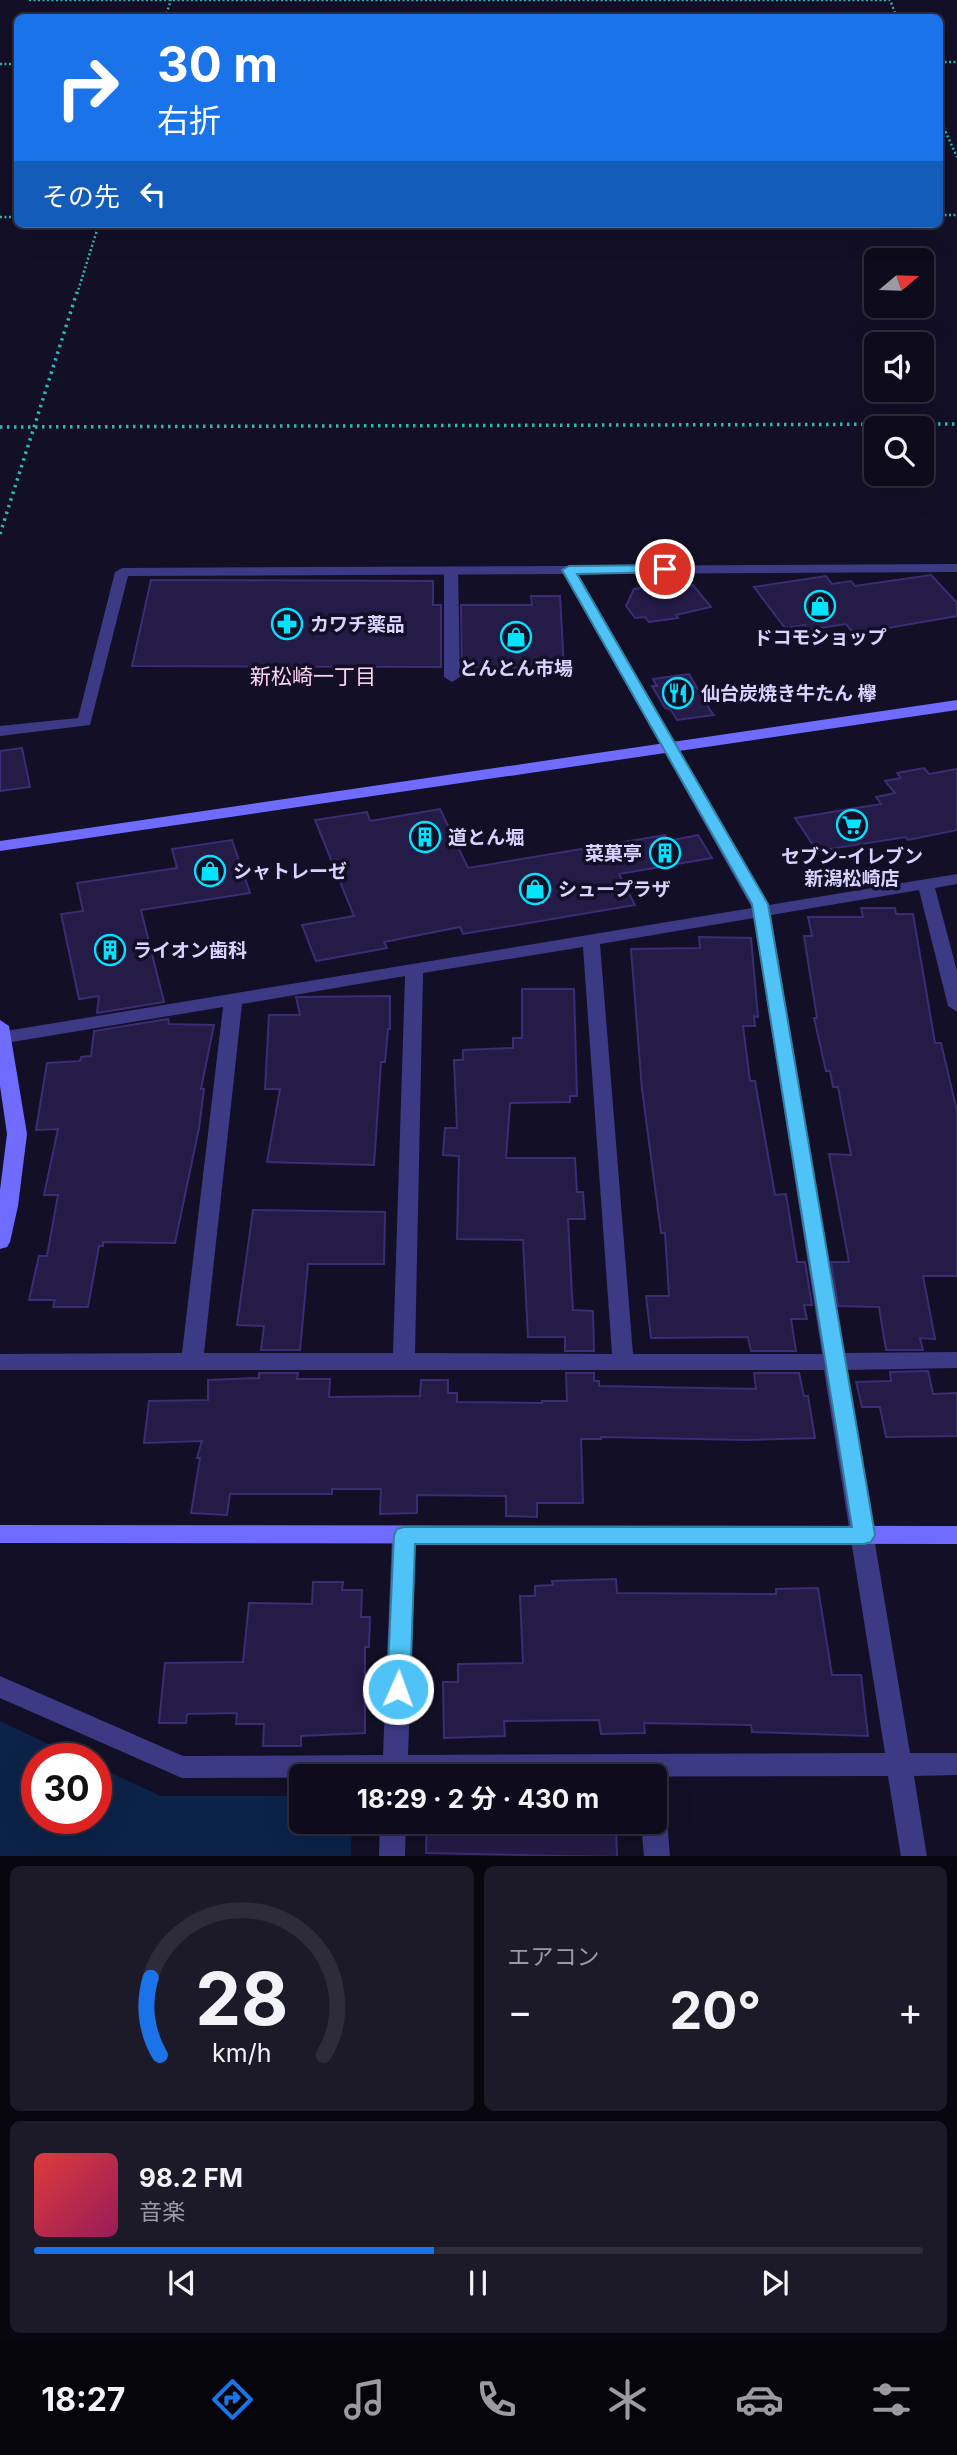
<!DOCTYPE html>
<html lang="ja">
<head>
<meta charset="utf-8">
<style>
	:root { --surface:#0e0b1c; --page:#1c1929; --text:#f1f3f6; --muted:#9b9ba3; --line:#2e2b3b; --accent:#1a73e8 }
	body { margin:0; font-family:Inter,"Noto Sans JP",sans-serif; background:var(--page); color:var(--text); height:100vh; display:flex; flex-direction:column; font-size:26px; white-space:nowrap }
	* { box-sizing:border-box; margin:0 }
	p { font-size:23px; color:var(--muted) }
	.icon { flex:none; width:38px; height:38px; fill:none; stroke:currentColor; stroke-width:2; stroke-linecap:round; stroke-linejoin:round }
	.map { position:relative; height:1856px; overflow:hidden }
	.details { display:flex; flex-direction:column; gap:10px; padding:10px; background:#08060f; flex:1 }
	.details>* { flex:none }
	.top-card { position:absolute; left:14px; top:14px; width:929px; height:214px; border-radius:10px; box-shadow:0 7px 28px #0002,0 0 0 2px var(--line); background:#1a73e8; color:#fff; overflow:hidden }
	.needle { width:46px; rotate:71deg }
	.tools { position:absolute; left:864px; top:248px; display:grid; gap:14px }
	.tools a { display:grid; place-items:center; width:70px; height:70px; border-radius:10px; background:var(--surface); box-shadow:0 7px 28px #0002,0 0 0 2px var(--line); font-size:35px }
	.speed { position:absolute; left:21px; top:1743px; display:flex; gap:14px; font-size:35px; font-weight:700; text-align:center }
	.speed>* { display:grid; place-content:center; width:91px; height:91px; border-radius:50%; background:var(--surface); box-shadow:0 7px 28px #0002,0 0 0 2px var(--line); line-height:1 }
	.speed .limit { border:10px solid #d22; background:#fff; color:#111 }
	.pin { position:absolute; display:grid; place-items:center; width:60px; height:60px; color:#fff; margin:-30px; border:4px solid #fff; border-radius:50%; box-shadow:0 2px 7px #0007 }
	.me { position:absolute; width:77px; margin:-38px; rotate:2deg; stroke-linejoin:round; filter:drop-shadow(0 0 5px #0008) }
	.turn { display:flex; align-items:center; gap:24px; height:147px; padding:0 28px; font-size:32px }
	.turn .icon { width:91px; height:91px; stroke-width:2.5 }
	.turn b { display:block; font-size:49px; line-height:60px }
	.then { display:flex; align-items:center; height:66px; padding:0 28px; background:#0003; gap:14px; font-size:26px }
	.big { font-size:52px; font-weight:700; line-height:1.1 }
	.details .card { flex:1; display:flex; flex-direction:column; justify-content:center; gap:10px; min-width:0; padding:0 24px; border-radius:10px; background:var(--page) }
	.details .dial { align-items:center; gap:0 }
	.dial svg { height:182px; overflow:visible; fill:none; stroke:var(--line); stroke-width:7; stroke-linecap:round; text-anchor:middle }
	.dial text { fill:var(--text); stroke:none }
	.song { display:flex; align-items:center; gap:21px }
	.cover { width:84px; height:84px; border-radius:10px; background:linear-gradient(135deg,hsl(0 70% 55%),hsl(330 70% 35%)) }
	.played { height:7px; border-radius:4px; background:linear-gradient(90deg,var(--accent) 45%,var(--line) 45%) }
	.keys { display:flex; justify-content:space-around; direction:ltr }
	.heat { display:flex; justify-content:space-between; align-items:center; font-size:38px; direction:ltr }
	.details .tiles { flex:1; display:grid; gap:10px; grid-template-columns:1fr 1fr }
	.card:last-child { grid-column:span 2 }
	.trip { position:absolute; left:289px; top:1764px; width:378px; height:70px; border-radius:10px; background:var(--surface); box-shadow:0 7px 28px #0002,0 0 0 2px var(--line); font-weight:700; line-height:70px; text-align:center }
	.tab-bar { display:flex; height:112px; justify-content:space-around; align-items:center; background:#06040b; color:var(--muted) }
	.tab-bar .icon { width:49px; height:49px }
	.tab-bar .active { color:var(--accent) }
	.tab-bar b { font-size:32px; color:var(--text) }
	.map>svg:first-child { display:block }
</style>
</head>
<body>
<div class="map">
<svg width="957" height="1857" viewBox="0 0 957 1857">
	<rect width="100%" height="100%" fill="#130f26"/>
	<path fill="#0c2248" d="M 0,1721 L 80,1759 L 37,1759 L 37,1818 L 96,1818 L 96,1766 L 161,1796 L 301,1796 L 301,1822 L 352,1822 L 351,1856 L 0,1856 Z"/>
	<path fill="#241b47" stroke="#3b2d73" stroke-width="2" d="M 931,575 L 957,603 L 957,616 L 854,634 L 846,624 L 808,630 L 805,625 L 785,628 L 754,587 L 826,576 L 832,584 L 851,581 L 855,586 Z
		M 151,580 L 433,581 L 433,605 L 441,605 L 441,667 L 132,666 Z
		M 682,581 L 686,586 L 693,585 L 711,607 L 676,615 L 678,618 L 649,622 L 645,617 L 635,618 L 626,606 L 634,589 Z
		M 531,596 L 560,596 L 564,668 L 462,667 L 461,605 L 532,605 Z
		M 689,674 L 710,710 L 714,715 L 677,720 L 671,710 L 665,708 L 652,686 L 657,686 L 653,679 Z
		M 22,748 L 30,787 L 0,791 L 0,751 Z
		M 924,768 L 929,774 L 957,769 L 957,830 L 908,840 L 906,837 L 817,851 L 795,818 L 881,804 L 876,797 L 895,793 L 885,781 L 901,778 L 897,773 Z
		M 440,809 L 468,868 L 665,835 L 668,841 L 698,835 L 712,858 L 619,874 L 635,905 L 463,934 L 460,927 L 384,942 L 387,948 L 316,961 L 302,925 L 354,916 L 315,820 L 367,812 L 370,821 Z
		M 232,840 L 250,893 L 141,910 L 164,1002 L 97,1013 L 99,996 L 79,999 L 61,914 L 83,911 L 77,883 L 177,868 L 172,849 Z
		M 861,908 L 895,908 L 896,914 L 913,914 L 935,1043 L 941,1043 L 957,1111 L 957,1276 L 923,1276 L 935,1339 L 920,1338 L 923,1350 L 886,1350 L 879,1307 L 838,1306 L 831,1262 L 849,1262 L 829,1154 L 851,1155 L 838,1087 L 833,1087 L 830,1071 L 826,1071 L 814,1018 L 817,1018 L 804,936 L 812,936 L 808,917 L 863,917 Z
		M 699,937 L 751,938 L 758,1017 L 754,1016 L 755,1026 L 743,1026 L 750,1081 L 755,1081 L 775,1195 L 786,1194 L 797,1262 L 805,1262 L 812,1305 L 804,1305 L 807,1319 L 791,1319 L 796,1351 L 751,1351 L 748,1337 L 651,1338 L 646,1296 L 669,1296 L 665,1233 L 661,1233 L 642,1089 L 631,949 L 700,948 Z
		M 522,989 L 574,989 L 577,1096 L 570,1096 L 570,1102 L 510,1103 L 506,1158 L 575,1158 L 577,1192 L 583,1192 L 585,1219 L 568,1219 L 572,1296 L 573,1310 L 593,1311 L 594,1351 L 565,1351 L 565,1337 L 528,1337 L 523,1240 L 457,1239 L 459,1156 L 443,1155 L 445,1128 L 457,1128 L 454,1060 L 463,1060 L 463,1050 L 513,1048 L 513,1038 L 522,1038 Z
		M 390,996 L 390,1029 L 388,1029 L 385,1062 L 381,1062 L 374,1165 L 267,1162 L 280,1089 L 265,1089 L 269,1015 L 300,1015 L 296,997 Z
		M 168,1019 L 169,1024 L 214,1025 L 201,1089 L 204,1089 L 199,1128 L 175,1243 L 103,1242 L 103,1246 L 99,1246 L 88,1307 L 53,1307 L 55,1300 L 29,1300 L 39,1256 L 47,1256 L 58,1195 L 44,1195 L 58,1129 L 36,1130 L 47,1063 L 80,1061 L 81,1057 L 91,1056 L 94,1031 Z
		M 253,1210 L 385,1212 L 384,1264 L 308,1264 L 300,1350 L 261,1350 L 264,1326 L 237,1325 Z
		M 928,1371 L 933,1394 L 957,1393 L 957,1436 L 886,1437 L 880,1407 L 862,1407 L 856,1382 L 891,1381 L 890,1372 Z
		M 259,1373 L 298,1373 L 297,1379 L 330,1379 L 329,1397 L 420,1396 L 421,1380 L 448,1380 L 448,1393 L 457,1393 L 457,1402 L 542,1403 L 542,1401 L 567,1401 L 566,1373 L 594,1373 L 594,1381 L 599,1381 L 599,1386 L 756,1389 L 754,1373 L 799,1373 L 804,1396 L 808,1396 L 815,1438 L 745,1440 L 601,1437 L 601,1439 L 581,1439 L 583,1503 L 537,1503 L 537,1517 L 506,1516 L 506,1496 L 417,1495 L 417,1513 L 380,1514 L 381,1489 L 332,1489 L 332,1494 L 230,1494 L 227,1515 L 191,1513 L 200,1458 L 197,1458 L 202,1441 L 144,1443 L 149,1401 L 208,1400 L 208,1380 L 259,1378 Z
		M 616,1579 L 617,1593 L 776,1594 L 776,1589 L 818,1588 L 832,1675 L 861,1675 L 868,1736 L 752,1732 L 751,1725 L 644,1723 L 645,1733 L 601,1734 L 599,1720 L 504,1721 L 505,1736 L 444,1738 L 443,1682 L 458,1682 L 458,1664 L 523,1663 L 520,1596 L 535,1596 L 535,1586 L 553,1585 L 552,1581 Z
		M 313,1582 L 343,1582 L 342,1590 L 362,1590 L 361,1617 L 370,1617 L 369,1647 L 365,1647 L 365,1733 L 301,1736 L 301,1746 L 263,1746 L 264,1724 L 236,1724 L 237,1713 L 187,1714 L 186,1723 L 159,1723 L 165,1663 L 243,1662 L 249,1603 L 312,1604 Z
		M 427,1822 L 616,1822 L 617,1857 L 426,1853 Z"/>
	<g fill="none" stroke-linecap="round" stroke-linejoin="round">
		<path stroke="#2fb8b0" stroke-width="2.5" stroke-dasharray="2 2.5" stroke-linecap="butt" d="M 29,0 L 890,0 L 897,18
			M 165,18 L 171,0
			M 940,62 L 957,62
			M 0,64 L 18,64
			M 940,119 L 957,157
			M 940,215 L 957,215
			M 0,217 L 18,217
			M 77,294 L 99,224"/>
		<path stroke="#2fb8b0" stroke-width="3.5" stroke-dasharray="2.5 4.5" stroke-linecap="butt" d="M 0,427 L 957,424
			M 0,534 L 77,292"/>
		<path fill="#3d3a85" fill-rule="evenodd" d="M 451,567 L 458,571 L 460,677 L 452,682 L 444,677 L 444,571 Z"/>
		<path fill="#3d3a85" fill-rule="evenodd" d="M 957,564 L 957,572 L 578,574 L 769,905 L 957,874 L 957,884 L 935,888 L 957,971 L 957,1012 L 948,1006 L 919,890 L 771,915 L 843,1353 L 957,1352 L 957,1368 L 846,1370 L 910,1753 L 957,1753 L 957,1775 L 914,1776 L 927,1857 L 901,1857 L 888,1776 L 182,1778 L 0,1698 L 0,1676 L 183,1756 L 383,1755 L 392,1535 L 396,1528 L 404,1526 L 412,1528 L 416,1535 L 408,1755 L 885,1753 L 824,1370 L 0,1370 L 0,1354 L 182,1353 L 223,1007 L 0,1044 L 0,1032 L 752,908 L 564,574 L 128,576 L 90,725 L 0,736 L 0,726 L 78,718 L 115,572 L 122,568 ZM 754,918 L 822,1354 L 633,1354 L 600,944 ZM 583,947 L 612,1354 L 415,1353 L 423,973 ZM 405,976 L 393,1353 L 204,1353 L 242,1004 Z
			M 654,1807 L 663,1811 L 667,1819 L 670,1857 L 644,1857 L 641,1822 L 654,1822 Z
			M 380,1822 L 406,1822 L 405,1857 L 379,1857 Z"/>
		<path fill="#6f6bff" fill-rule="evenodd" d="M 957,700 L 957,710 L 0,851 L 0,841 Z
			M 0,1020 L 9,1026 L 27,1134 L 18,1206 L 10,1242 L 7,1247 L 0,1249 L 0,1190 L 7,1134 L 0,1086 Z
			M 0,1525 L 957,1526 L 957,1544 L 0,1543 Z"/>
	</g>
	<path fill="#4fc3f7" stroke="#337fa1" stroke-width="2" d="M 665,565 L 669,566 L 669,572 L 577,574 L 768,904 L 875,1535 L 871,1542 L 864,1544 L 415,1544 L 410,1689 L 406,1696 L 398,1699 L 391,1696 L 387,1689 L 394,1535 L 397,1529 L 404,1527 L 852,1527 L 752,904 L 562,570 L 569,566 Z"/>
	<defs>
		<g id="shop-ring" transform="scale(1.575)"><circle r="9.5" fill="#130f26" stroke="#00e5ff" stroke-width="1.5"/><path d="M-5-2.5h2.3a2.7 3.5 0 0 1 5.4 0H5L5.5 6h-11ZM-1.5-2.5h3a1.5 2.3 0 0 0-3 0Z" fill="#00e5ff"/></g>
		<g id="pharmacy-ring" transform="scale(1.575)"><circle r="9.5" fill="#130f26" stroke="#00e5ff" stroke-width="1.5"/><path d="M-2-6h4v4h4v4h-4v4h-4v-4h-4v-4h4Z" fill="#00e5ff"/></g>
		<g id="restaurant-ring" transform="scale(1.575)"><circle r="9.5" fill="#130f26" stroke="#00e5ff" stroke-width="1.5"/><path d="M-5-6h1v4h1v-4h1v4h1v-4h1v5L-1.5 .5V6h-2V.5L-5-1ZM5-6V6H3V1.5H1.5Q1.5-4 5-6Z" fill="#00e5ff"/></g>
		<g id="supermarket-ring" transform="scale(1.575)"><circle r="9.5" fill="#130f26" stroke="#00e5ff" stroke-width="1.5"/><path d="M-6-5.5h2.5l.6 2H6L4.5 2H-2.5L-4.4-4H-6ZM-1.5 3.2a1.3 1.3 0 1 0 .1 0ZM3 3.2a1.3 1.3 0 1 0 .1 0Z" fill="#00e5ff"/></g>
		<g id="building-ring" transform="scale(1.575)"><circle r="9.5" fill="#130f26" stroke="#00e5ff" stroke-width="1.5"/><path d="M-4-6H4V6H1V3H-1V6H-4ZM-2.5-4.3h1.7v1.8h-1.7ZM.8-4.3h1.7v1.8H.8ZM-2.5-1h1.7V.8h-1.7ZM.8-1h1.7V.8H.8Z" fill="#00e5ff"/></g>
	</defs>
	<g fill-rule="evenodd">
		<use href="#shop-ring" x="820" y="606"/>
		<use href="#pharmacy-ring" x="287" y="624"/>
		<use href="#shop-ring" x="516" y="637"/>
		<use href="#restaurant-ring" x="678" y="693"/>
		<use href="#supermarket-ring" x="852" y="825"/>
		<use href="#building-ring" x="425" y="837"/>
		<use href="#building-ring" x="665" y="853"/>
		<use href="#shop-ring" x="210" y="871"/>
		<use href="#shop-ring" x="535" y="889"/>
		<use href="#building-ring" x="110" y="950"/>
	</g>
	<g text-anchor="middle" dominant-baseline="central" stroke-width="7" stroke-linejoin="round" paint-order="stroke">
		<g font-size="19" font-weight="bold" fill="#d9d4ff" stroke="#130f26" text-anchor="start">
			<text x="310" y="624">カワチ薬品</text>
			<text x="820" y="637" text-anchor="middle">ドコモショップ</text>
			<text x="516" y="668" text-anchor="middle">とんとん市場</text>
			<text x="701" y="693">仙台炭焼き牛たん 欅</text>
			<text x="448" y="837">道とん堀</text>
			<text x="642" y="853" text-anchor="end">菜菓亭</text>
			<text x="852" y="856" text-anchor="middle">セブン-イレブン<tspan x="852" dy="22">新潟松崎店</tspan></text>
			<text x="233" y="871">シャトレーゼ</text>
			<text x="558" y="889">シュープラザ</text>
			<text x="133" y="950">ライオン歯科</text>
		</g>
		<g font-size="21" fill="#ffd6f0" stroke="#130f26">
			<text x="313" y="676">新松崎一丁目</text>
		</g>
	</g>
</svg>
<div class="tools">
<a><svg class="needle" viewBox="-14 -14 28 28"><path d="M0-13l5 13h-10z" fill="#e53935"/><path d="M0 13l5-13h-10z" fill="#9b9ba3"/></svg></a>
<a><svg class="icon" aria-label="sound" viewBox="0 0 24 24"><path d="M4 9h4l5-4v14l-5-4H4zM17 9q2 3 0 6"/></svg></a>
<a><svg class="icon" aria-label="search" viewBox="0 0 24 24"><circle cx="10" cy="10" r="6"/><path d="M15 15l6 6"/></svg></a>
</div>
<div class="speed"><div class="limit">30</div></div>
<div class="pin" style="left:665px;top:569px;background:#d93025"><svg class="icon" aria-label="arrive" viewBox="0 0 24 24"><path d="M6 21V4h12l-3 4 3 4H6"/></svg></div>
<svg class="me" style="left:398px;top:1689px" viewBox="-20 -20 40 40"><circle r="17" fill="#4fc3f7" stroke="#fff" stroke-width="3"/><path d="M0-11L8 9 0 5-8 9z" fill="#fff"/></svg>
<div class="trip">18:29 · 2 分 · 430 m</div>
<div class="top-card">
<div class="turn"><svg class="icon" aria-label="right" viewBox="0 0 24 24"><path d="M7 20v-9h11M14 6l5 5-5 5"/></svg><div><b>30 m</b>右折</div></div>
<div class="then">その先<svg class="icon" aria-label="left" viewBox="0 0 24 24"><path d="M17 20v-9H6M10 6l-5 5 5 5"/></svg></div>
</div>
</div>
<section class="details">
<div class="tiles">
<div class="card dial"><svg viewBox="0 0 100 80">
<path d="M14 69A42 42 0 1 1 86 69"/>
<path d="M14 69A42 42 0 0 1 10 35" stroke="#1a73e8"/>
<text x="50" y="56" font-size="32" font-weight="700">28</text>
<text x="50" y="72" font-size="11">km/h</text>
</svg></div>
<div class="card"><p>エアコン</p>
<div class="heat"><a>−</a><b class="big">20°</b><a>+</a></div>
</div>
<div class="card">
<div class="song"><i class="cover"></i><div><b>98.2 FM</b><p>音楽</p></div></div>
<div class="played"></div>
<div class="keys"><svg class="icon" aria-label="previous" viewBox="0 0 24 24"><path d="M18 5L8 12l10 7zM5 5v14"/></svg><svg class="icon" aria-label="pause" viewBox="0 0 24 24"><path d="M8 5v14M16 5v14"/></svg><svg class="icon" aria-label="next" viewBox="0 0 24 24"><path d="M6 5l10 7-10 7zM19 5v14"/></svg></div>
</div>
</div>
</section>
<nav class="tab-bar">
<b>18:27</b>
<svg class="icon active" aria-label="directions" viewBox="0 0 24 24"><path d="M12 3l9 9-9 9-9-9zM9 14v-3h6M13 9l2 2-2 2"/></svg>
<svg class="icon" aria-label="music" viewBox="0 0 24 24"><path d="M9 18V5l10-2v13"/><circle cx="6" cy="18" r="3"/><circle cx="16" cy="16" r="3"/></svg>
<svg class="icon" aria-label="phone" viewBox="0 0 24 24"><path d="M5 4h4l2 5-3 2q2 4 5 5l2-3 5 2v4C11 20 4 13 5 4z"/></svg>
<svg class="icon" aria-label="climate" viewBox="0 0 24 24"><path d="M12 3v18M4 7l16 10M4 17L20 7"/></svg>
<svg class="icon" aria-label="car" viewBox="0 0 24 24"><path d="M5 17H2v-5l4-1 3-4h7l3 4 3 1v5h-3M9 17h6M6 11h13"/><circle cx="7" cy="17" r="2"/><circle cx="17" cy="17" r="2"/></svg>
<svg class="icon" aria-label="filters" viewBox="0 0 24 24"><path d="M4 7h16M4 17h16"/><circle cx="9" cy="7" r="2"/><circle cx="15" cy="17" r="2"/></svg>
</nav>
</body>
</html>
